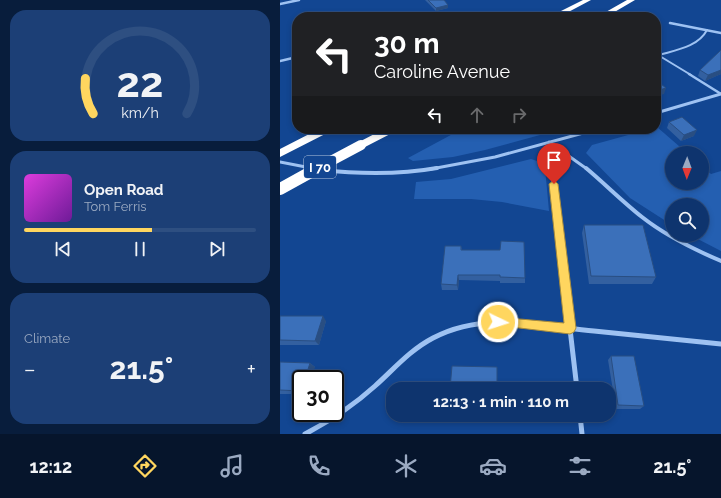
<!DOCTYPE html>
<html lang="en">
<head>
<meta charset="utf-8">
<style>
	:root { --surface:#0e346e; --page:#1c3f76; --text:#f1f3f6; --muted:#9baac2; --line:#2e4f81; --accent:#ffd65f }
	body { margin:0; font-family:Raleway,sans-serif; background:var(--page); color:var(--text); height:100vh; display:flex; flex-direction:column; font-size:15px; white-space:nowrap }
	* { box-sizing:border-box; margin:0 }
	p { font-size:13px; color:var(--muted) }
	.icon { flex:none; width:22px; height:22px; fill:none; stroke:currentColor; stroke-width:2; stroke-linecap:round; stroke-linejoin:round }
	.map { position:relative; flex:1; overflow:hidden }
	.details { display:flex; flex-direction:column; gap:10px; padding:10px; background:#081d3c; width:280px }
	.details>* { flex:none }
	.hud { position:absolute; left:12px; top:12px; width:369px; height:122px; border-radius:16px; box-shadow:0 2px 6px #0003,0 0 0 1px var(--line); background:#202124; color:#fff; overflow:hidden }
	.needle { width:26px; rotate:181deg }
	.buttons { position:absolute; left:385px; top:146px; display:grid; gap:8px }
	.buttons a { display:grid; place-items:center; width:44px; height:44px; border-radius:50%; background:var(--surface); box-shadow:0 2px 6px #0003,0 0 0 1px var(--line); font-size:20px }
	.speed { position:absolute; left:12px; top:370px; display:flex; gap:8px; font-size:20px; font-weight:700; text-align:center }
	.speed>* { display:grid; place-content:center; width:52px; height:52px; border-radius:50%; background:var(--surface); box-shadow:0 2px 6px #0003,0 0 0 1px var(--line); line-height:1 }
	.speed .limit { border:2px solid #111; border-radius:6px; background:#fff; color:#111 }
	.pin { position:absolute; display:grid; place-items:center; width:34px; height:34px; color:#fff; margin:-41px -17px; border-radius:50% 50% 50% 0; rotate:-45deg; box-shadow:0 0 4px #0007 }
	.pin .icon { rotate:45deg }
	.me { position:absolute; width:44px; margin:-22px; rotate:94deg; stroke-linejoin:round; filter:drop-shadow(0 0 3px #0008) }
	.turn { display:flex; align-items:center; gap:14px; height:84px; padding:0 16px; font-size:18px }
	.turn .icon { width:52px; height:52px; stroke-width:2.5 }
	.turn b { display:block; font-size:28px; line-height:34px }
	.lanes { display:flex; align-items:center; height:38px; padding:0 16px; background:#0003; justify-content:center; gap:20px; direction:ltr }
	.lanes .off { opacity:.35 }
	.big { font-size:30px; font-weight:700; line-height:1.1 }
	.details .card { flex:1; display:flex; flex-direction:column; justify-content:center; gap:6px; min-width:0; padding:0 14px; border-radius:16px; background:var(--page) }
	.details .dial { align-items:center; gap:0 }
	.dial svg { height:104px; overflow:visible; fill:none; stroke:var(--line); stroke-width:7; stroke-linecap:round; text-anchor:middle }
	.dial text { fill:var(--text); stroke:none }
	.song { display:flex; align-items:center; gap:12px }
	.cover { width:48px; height:48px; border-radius:6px; background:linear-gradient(135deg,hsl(300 70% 55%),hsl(280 70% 35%)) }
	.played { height:4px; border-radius:2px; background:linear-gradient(90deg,var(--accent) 55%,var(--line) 55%) }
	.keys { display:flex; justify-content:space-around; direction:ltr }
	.heat { display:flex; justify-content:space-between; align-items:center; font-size:22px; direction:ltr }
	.trip { position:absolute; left:106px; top:382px; width:230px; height:40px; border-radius:16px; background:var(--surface); box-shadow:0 2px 6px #0003,0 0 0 1px var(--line); font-weight:700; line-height:40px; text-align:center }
	.dock { display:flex; height:64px; justify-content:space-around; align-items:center; background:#06152c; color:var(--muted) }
	.dock .icon { width:28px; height:28px }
	.dock .current { color:var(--accent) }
	.dock b { font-size:18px; color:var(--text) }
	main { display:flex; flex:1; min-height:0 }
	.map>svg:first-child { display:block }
</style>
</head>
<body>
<main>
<section class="details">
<div class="card dial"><svg viewBox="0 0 100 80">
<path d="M14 69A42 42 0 1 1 86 69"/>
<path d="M14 69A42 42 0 0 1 8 42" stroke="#ffd65f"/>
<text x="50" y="56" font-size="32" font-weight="700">22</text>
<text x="50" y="72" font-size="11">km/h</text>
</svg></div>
<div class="card">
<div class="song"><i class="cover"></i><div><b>Open Road</b><p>Tom Ferris</p></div></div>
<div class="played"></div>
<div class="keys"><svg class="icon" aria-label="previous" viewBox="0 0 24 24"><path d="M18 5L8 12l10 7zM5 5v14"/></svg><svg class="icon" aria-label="pause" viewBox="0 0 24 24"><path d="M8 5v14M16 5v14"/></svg><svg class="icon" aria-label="next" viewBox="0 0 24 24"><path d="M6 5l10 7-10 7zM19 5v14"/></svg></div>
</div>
<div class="card"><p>Climate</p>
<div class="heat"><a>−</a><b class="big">21.5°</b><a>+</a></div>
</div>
</section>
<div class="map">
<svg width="441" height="434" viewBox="0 0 441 434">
	<rect width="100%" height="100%" fill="#124692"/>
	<path fill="#245fb1" d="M 377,127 L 407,153 L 392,153 L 392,183 L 422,183 L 422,166 L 431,174 L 441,171 L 441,251 L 410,235 L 422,235 L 422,205 L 392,205 L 392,225 L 350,198 L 306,153 L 312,145 L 370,129 L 376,129 Z
		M 182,129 L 282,129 L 205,150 L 173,157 L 133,161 L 128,158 Z
		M 251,159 L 263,163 L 265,168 L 269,211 L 222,202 L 191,199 L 134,199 L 136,182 L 171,179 Z"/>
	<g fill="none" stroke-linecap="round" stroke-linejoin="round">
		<path stroke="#9ec2f2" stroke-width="2" d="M 378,55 L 411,75
			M 379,55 C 396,50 418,47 427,30"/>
		<path stroke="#9ec2f2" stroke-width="2.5" d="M 409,74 L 441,94"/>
		<path stroke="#9ec2f2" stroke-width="2.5" d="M 0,4 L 19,0
			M 390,23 L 441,33
			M 0,61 L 17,57"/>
		<path stroke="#9ec2f2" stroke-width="3" d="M 376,113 L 441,94
			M 269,142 L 272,169
			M 269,142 L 307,169
			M 0,162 L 31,168
			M 151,169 L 215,157 L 318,129"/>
		<path stroke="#9ec2f2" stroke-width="4" d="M 272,168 L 285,287
			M 306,168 C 325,184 343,202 362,217 C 386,236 413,249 441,261
			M 40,170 C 79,174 118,175 157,168"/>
		<path stroke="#9ec2f2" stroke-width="5" d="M 285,286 L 297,389
			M 300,415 L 302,434
			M 25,434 C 50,421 74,405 95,386 C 114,369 130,350 153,338 C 203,311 261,326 314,331 C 356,335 399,340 441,344"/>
		<path fill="#fff" fill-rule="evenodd" d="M 303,0 L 311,0 L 279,17 L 269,17 Z
			M 347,0 L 355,0 L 326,17 L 317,17 Z
			M 39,129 L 52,129 L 51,131 L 0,157 L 0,149 Z
			M 104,129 L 117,129 L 116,131 L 85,147 L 77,147 L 76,145 L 77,143 Z"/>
		<path stroke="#fff" stroke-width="10" d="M 36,169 L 81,145"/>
		<path stroke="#fff" stroke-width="12" d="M 0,189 L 38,168"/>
	</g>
	<path fill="#3360a0" d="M 145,0 L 164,0 L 168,5 L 168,8 L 156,11 Z
		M 441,50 L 441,74 L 425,81 L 418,76 L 420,70 Z
		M 389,122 L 414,136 L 401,141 L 387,128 Z
		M 304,225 L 376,277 L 372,284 L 309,284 L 302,233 Z
		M 181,246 L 182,250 L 245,278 L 245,283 L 220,283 L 220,281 L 179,280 L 178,290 L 162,290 L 161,284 Z
		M 0,316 L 46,321 L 39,345 L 0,345 Z
		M 331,356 L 364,406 L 360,409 L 336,409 L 328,360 Z
		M 0,362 L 30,363 L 35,367 L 21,379 L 21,394 L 0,394 Z
		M 131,415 L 153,415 L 152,417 L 132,417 Z"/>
	<path fill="#294e82" d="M 168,5 L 168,8 L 156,11 L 156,8 Z
		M 441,70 L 441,74 L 425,81 L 428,75 Z
		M 386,88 L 384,94 L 376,96 L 376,91 Z
		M 417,130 L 414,136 L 401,141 L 404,135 Z
		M 178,275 L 179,280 L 178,290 L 177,285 Z
		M 43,316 L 46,321 L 39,345 L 35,341 Z
		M 30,363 L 35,367 L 31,379 L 25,379 Z"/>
	<path fill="#3b70ba" stroke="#294e82" d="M 148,0 L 164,0 L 168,5 L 156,8 Z
		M 441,50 L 441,70 L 428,75 L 420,70 Z
		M 376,80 L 386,88 L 376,91 Z
		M 402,117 L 417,130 L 404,135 L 389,122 Z
		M 304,225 L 363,225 L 376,277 L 311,276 Z
		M 221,241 L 244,242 L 245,278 L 220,277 L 220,275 L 178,275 L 177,285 L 161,284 L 165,246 L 181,246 L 181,250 L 220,250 Z
		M 0,316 L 43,316 L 35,341 L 0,340 Z
		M 331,356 L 354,356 L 364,406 L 338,405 Z
		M 0,362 L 30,363 L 25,379 L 21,379 L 21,391 L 0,390 Z
		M 172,366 L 217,367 L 217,389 L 170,389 Z"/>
	<path fill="#ffd65f" stroke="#a68b3e" d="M 274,180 L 278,184 L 296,328 L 294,332 L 290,334 L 214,325 L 213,322 L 214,318 L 218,317 L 284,323 L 269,184 Z"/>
	<g text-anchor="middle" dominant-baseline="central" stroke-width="4" stroke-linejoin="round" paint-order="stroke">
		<rect fill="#124692" stroke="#b8c8de" stroke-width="1" x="24" y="156" width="32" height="22" rx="3"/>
		<g font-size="13" font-weight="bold" fill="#fff">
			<text x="40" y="167">I 70</text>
		</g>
	</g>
</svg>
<div class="buttons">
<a><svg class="needle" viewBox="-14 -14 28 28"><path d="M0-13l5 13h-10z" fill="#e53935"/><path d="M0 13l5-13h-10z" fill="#9baac2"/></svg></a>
<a><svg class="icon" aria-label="search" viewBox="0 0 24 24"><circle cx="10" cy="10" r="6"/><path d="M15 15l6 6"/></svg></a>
</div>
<div class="speed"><div class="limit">30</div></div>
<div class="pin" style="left:274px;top:184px;background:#d93025"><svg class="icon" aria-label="arrive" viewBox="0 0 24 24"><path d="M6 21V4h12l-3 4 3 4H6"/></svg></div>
<svg class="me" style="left:218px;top:322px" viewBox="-20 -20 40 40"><circle r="17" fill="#ffd65f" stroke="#fff" stroke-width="3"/><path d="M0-11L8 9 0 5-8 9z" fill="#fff"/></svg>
<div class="trip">12:13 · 1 min · 110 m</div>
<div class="hud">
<div class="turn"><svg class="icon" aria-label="left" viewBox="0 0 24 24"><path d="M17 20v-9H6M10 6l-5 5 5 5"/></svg><div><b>30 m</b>Caroline Avenue</div></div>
<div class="lanes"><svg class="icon" aria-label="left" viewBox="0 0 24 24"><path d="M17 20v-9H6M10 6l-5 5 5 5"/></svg><svg class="icon off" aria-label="ahead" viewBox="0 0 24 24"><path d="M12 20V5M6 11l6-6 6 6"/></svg><svg class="icon off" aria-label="right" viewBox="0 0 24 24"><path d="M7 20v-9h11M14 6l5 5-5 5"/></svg></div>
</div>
</div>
</main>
<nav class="dock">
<b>12:12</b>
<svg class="icon current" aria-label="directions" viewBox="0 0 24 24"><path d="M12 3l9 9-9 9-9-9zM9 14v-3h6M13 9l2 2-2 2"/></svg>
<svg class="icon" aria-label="music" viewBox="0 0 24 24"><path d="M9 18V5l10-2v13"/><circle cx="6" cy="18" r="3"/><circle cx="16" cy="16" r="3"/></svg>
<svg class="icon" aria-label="phone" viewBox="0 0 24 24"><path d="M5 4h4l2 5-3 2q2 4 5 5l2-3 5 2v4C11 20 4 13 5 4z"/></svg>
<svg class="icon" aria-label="climate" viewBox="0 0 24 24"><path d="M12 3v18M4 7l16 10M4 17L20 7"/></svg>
<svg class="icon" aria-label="car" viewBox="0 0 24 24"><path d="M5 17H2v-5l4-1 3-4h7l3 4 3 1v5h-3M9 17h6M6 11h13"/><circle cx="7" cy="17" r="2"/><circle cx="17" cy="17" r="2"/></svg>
<svg class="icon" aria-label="filters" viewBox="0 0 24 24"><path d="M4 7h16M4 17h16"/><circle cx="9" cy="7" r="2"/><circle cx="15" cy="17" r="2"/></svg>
<b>21.5°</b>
</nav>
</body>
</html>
